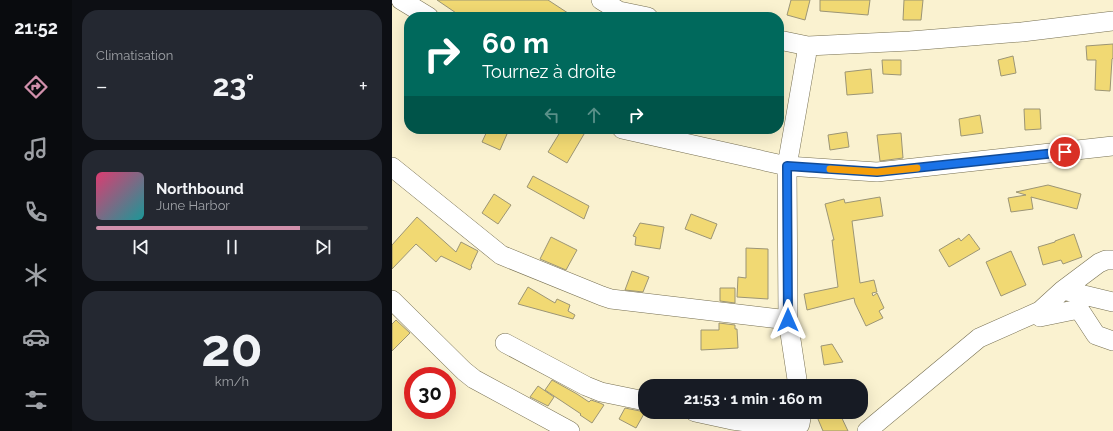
<!DOCTYPE html>
<html lang="fr">
<head>
<meta charset="utf-8">
<style>
	:root { --surface:#171b24; --page:#242831; --text:#f1f3f6; --muted:#9ea1a6; --line:#363941; --accent:#d190ab }
	body { margin:0; font-family:Raleway,sans-serif; background:var(--page); color:var(--text); height:100vh; display:flex; flex-direction:column; font-size:15px; white-space:nowrap }
	* { box-sizing:border-box; margin:0 }
	p { font-size:13px; color:var(--muted) }
	.icon { flex:none; width:22px; height:22px; fill:none; stroke:currentColor; stroke-width:2; stroke-linecap:round; stroke-linejoin:round }
	.map { position:relative; flex:1; overflow:hidden }
	.side { display:flex; flex-direction:column; gap:10px; padding:10px; background:#0d0f14; width:320px }
	.side>* { flex:none }
	.guide { position:absolute; left:12px; top:12px; width:380px; height:122px; border-radius:16px; box-shadow:0 4px 16px #0002; background:#00695c; color:#fff; overflow:hidden }
	.speed { position:absolute; left:12px; top:367px; display:flex; gap:8px; font-size:20px; font-weight:700; text-align:center }
	.speed>* { display:grid; place-content:center; width:52px; height:52px; border-radius:50%; background:var(--surface); box-shadow:0 4px 16px #0002; line-height:1 }
	.speed .limit { border:6px solid #d22; background:#fff; color:#111 }
	.pin { position:absolute; display:grid; place-items:center; width:34px; height:34px; color:#fff; margin:-17px; border:2px solid #fff; border-radius:50%; box-shadow:0 1px 4px #0007 }
	.me { position:absolute; width:44px; margin:-22px; rotate:0deg; stroke-linejoin:round; filter:drop-shadow(0 0 3px #0008) }
	.turn { display:flex; align-items:center; gap:14px; height:84px; padding:0 12px; font-size:18px }
	.turn .icon { width:52px; height:52px; stroke-width:2.5 }
	.turn b { display:block; font-size:28px; line-height:34px }
	.lanes { display:flex; align-items:center; height:38px; padding:0 12px; background:#0003; justify-content:center; gap:20px; direction:ltr }
	.lanes .off { opacity:.35 }
	.big { font-size:30px; font-weight:700; line-height:1.1 }
	.side .tile { flex:1; display:flex; flex-direction:column; justify-content:center; gap:6px; min-width:0; padding:0 14px; border-radius:16px; background:var(--page) }
	.side .dial { align-items:center; gap:0 }
	.dial b { font-size:52px; line-height:1 }
	.song { display:flex; align-items:center; gap:12px }
	.cover { width:48px; height:48px; border-radius:6px; background:linear-gradient(135deg,hsl(340 70% 55%),hsl(180 70% 35%)) }
	.played { height:4px; border-radius:2px; background:linear-gradient(90deg,var(--accent) 75%,var(--line) 75%) }
	.keys { display:flex; justify-content:space-around; direction:ltr }
	.heat { display:flex; justify-content:space-between; align-items:center; font-size:22px; direction:ltr }
	.trip { position:absolute; left:246px; top:379px; width:230px; height:40px; border-radius:16px; background:var(--surface); box-shadow:0 4px 16px #0002; font-weight:700; line-height:40px; text-align:center }
	main { display:flex; flex:1; min-height:0 }
	.menu { display:flex; flex-direction:column; width:72px; justify-content:space-around; align-items:center; background:#090b0e; color:var(--muted) }
	.menu .icon { width:28px; height:28px }
	.menu .active { color:var(--accent) }
	.menu b { font-size:18px; color:var(--text) }
	.map>svg:first-child { display:block }
</style>
</head>
<body>
<main>
<nav class="menu">
<b>21:52</b>
<svg class="icon active" aria-label="directions" viewBox="0 0 24 24"><path d="M12 3l9 9-9 9-9-9zM9 14v-3h6M13 9l2 2-2 2"/></svg>
<svg class="icon" aria-label="music" viewBox="0 0 24 24"><path d="M9 18V5l10-2v13"/><circle cx="6" cy="18" r="3"/><circle cx="16" cy="16" r="3"/></svg>
<svg class="icon" aria-label="phone" viewBox="0 0 24 24"><path d="M5 4h4l2 5-3 2q2 4 5 5l2-3 5 2v4C11 20 4 13 5 4z"/></svg>
<svg class="icon" aria-label="climate" viewBox="0 0 24 24"><path d="M12 3v18M4 7l16 10M4 17L20 7"/></svg>
<svg class="icon" aria-label="car" viewBox="0 0 24 24"><path d="M5 17H2v-5l4-1 3-4h7l3 4 3 1v5h-3M9 17h6M6 11h13"/><circle cx="7" cy="17" r="2"/><circle cx="17" cy="17" r="2"/></svg>
<svg class="icon" aria-label="filters" viewBox="0 0 24 24"><path d="M4 7h16M4 17h16"/><circle cx="9" cy="7" r="2"/><circle cx="15" cy="17" r="2"/></svg>
</nav>
<section class="side">
<div class="tile"><p>Climatisation</p>
<div class="heat"><a>−</a><b class="big">23°</b><a>+</a></div>
</div>
<div class="tile">
<div class="song"><i class="cover"></i><div><b>Northbound</b><p>June Harbor</p></div></div>
<div class="played"></div>
<div class="keys"><svg class="icon" aria-label="previous" viewBox="0 0 24 24"><path d="M18 5L8 12l10 7zM5 5v14"/></svg><svg class="icon" aria-label="pause" viewBox="0 0 24 24"><path d="M8 5v14M16 5v14"/></svg><svg class="icon" aria-label="next" viewBox="0 0 24 24"><path d="M6 5l10 7-10 7zM19 5v14"/></svg></div>
</div>
<div class="tile dial"><b>20</b><p>km/h</p></div>
</section>
<div class="map">
<svg width="721" height="431" viewBox="0 0 721 431">
	<rect width="100%" height="100%" fill="#faf2d0"/>
	<path fill="#f1d973" stroke="#9c9575" d="M 45,0 L 156,0 L 182,17 L 70,17 Z
		M 399,0 L 418,0 L 413,20 L 395,15 Z
		M 428,0 L 478,0 L 476,15 L 428,11 Z
		M 512,0 L 531,0 L 529,20 L 511,20 Z
		M 721,44 L 721,58 L 720,59 L 718,91 L 703,90 L 704,60 L 695,60 L 694,46 Z
		M 621,56 L 624,73 L 609,76 L 606,60 Z
		M 490,60 L 509,60 L 509,75 L 491,74 Z
		M 479,69 L 481,93 L 455,95 L 453,72 Z
		M 632,109 L 648,109 L 649,129 L 633,130 Z
		M 588,115 L 591,133 L 569,136 L 567,119 Z
		M 96,129 L 104,129 L 115,134 L 108,150 L 90,142 Z
		M 170,129 L 195,129 L 175,163 L 156,152 Z
		M 455,132 L 457,147 L 438,150 L 436,135 Z
		M 509,133 L 511,158 L 488,161 L 485,135 Z
		M 141,176 L 197,206 L 192,219 L 135,187 Z
		M 656,185 L 689,194 L 685,209 L 639,197 L 641,209 L 619,212 L 616,198 L 634,195 L 624,192 Z
		M 102,194 L 119,205 L 106,224 L 90,213 Z
		M 488,197 L 491,216 L 460,221 L 468,283 L 482,280 L 485,292 L 480,293 L 481,296 L 485,293 L 492,308 L 487,311 L 491,318 L 474,326 L 463,303 L 462,298 L 415,310 L 412,294 L 446,287 L 440,240 L 442,240 L 433,204 L 452,199 L 453,203 Z
		M 299,214 L 325,224 L 319,239 L 293,229 Z
		M 25,217 L 64,252 L 69,242 L 86,251 L 79,266 L 80,267 L 78,270 L 49,256 L 44,262 L 24,244 L 0,269 L 0,245 Z
		M 248,223 L 272,227 L 268,249 L 243,245 L 244,237 L 241,236 Z
		M 577,234 L 588,249 L 557,267 L 547,250 L 567,238 L 569,241 Z
		M 682,234 L 690,257 L 671,264 L 669,260 L 651,265 L 646,247 L 663,242 L 663,241 Z
		M 159,237 L 185,250 L 174,270 L 148,259 Z
		M 354,248 L 376,249 L 376,299 L 345,297 L 346,277 L 354,278 Z
		M 619,251 L 634,285 L 609,296 L 594,262 Z
		M 240,271 L 257,277 L 251,292 L 233,290 Z
		M 136,287 L 163,303 L 165,299 L 178,305 L 176,311 L 183,315 L 181,319 L 126,304 Z
		M 328,288 L 343,288 L 343,303 L 328,301 Z
		M 4,320 L 18,333 L 0,351 L 0,324 Z
		M 327,323 L 343,325 L 343,329 L 345,329 L 346,348 L 309,350 L 309,330 L 327,330 Z
		M 440,344 L 451,362 L 432,365 L 429,346 Z
		M 160,380 L 185,394 L 197,402 L 199,400 L 208,403 L 212,405 L 200,423 L 188,415 L 189,414 L 153,390 Z
		M 146,386 L 162,397 L 156,406 L 138,397 Z
		M 233,408 L 253,412 L 244,428 L 227,419 Z
		M 423,412 L 447,412 L 456,431 L 431,431 Z"/>
	<g fill="none" stroke-linecap="round" stroke-linejoin="round">
		<g stroke="#766f51" stroke-width="20">
			<path id="minor" d="M 9,0 L 37,17
				M 209,0 L 227,11 L 256,17
				M 387,40 L 416,46 L 518,41 L 630,32 L 721,21
				M 230,129 L 395,166 L 485,172 L 721,146
				M 0,167 L 109,255 L 210,296 L 219,299 L 396,320
				M 671,290 L 707,263 L 714,260 L 721,260
				M 0,300 L 72,371 L 82,379 L 178,431
				M 648,311 L 648,317 L 687,309 L 704,335 L 721,341
				M 113,343 L 194,386 L 209,392 L 253,401
				M 406,386 L 396,320 L 395,166 L 416,46
				M 303,412 L 340,420 L 399,428 L 408,424 L 410,412
				M 475,431 L 587,338 L 648,311 L 671,290 L 721,302"/>
		</g>
		<use href="#minor" stroke="#fff" stroke-width="19"/>
	</g>
	<g fill="none" stroke-linecap="round" stroke-linejoin="round">
		<g stroke="#114b97" stroke-width="10">
			<path id="route" d="M 396,320 L 395,166 L 485,172 L 673,152"/>
		</g>
		<use href="#route" stroke="#1a73e8" stroke-width="7"/>
		<path stroke="#f59e0b" stroke-width="7" d="M 438,169 L 485,172 L 525,168"/>
	</g>
</svg>
<div class="speed"><div class="limit">30</div></div>
<div class="pin" style="left:673px;top:152px;background:#d93025"><svg class="icon" aria-label="arrive" viewBox="0 0 24 24"><path d="M6 21V4h12l-3 4 3 4H6"/></svg></div>
<svg class="me" style="left:396px;top:320px" viewBox="-20 -20 40 40"><path d="M0-17L14 15 0 8-14 15z" fill="#1a73e8" stroke="#fff" stroke-width="4"/></svg>
<div class="trip">21:53 · 1 min · 160 m</div>
<div class="guide">
<div class="turn"><svg class="icon" aria-label="right" viewBox="0 0 24 24"><path d="M7 20v-9h11M14 6l5 5-5 5"/></svg><div><b>60 m</b>Tournez à droite</div></div>
<div class="lanes"><svg class="icon off" aria-label="left" viewBox="0 0 24 24"><path d="M17 20v-9H6M10 6l-5 5 5 5"/></svg><svg class="icon off" aria-label="ahead" viewBox="0 0 24 24"><path d="M12 20V5M6 11l6-6 6 6"/></svg><svg class="icon" aria-label="right" viewBox="0 0 24 24"><path d="M7 20v-9h11M14 6l5 5-5 5"/></svg></div>
</div>
</div>
</main>
</body>
</html>
